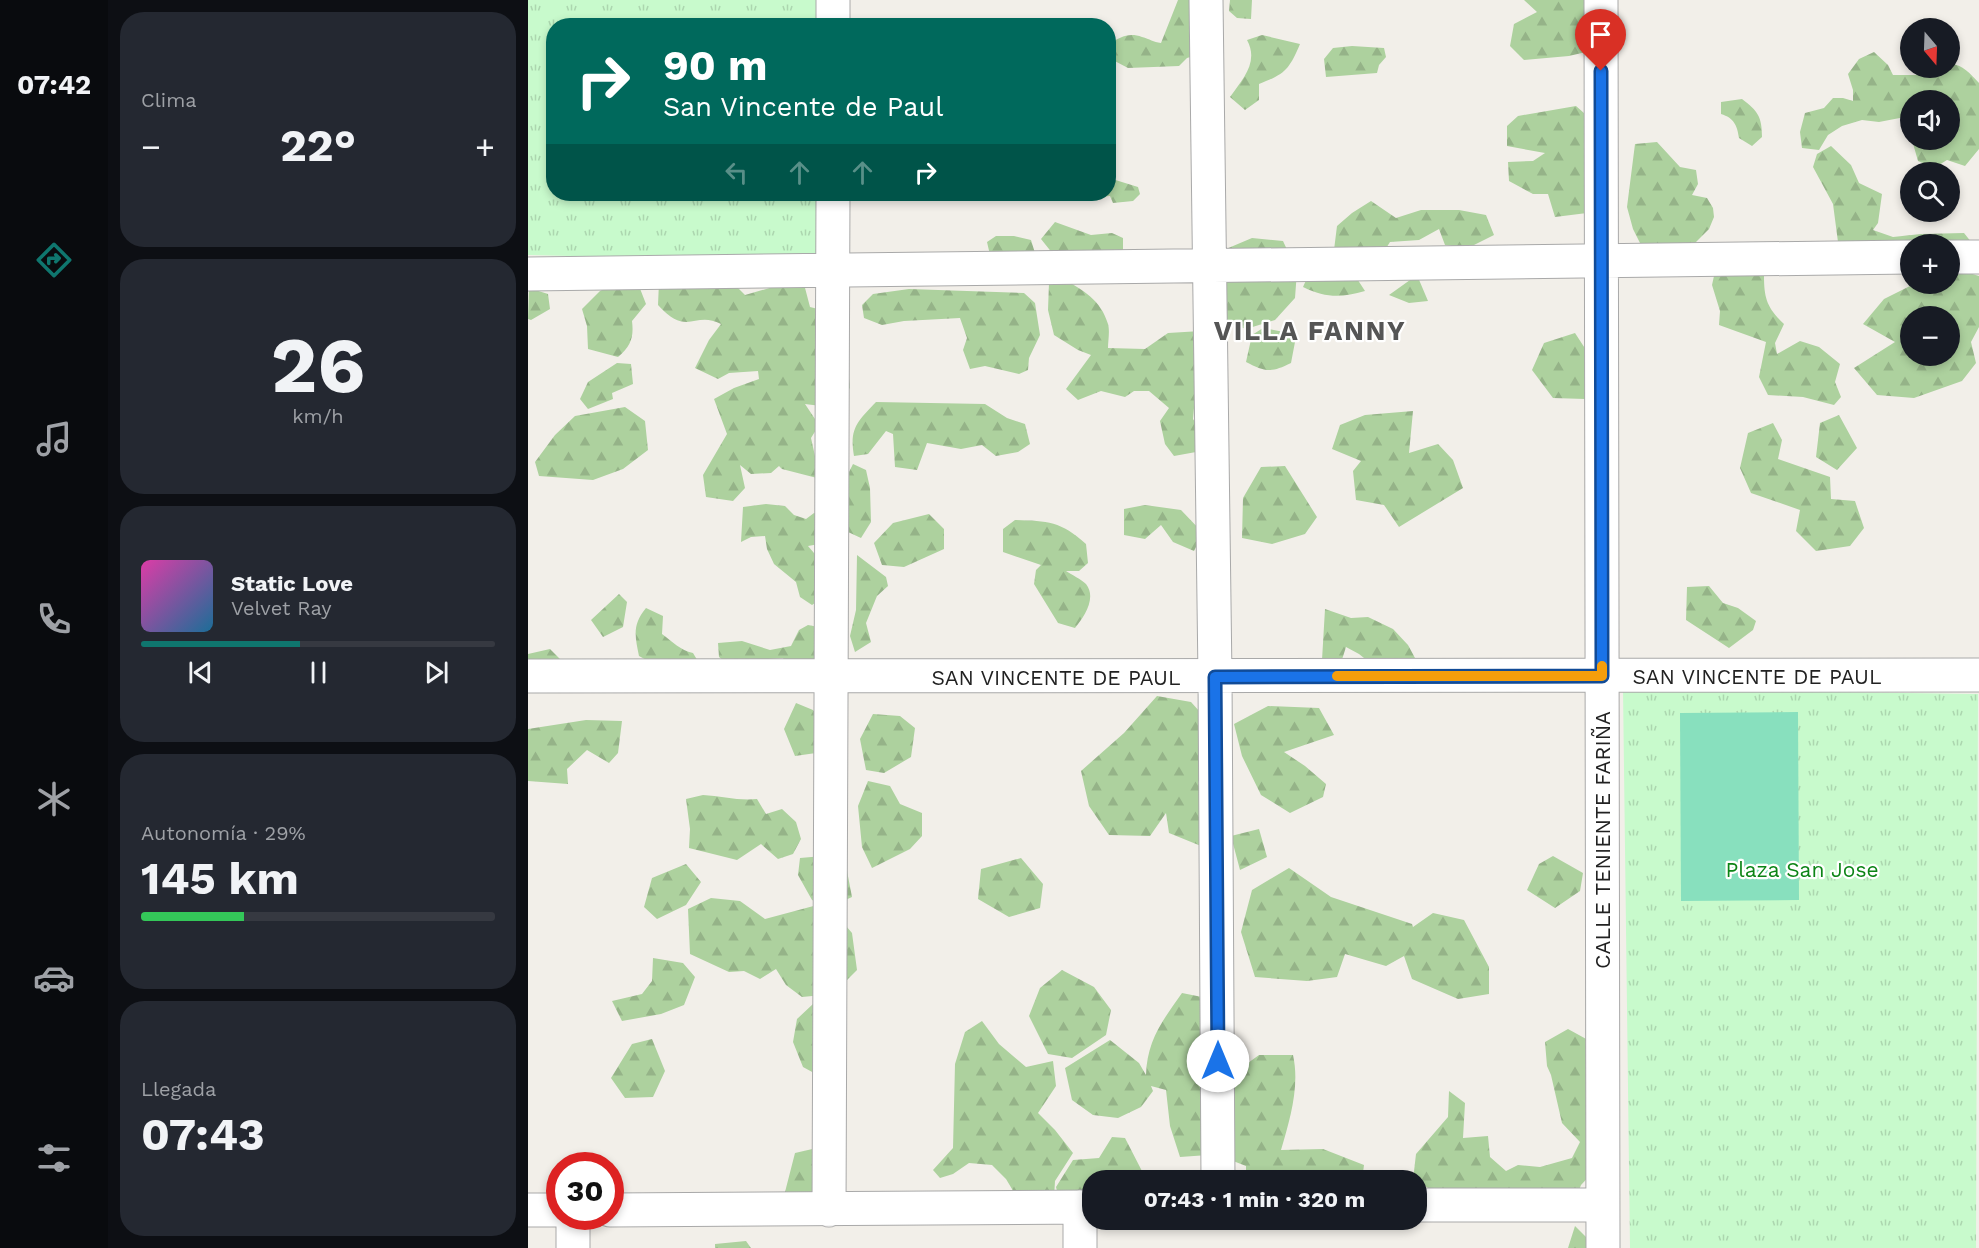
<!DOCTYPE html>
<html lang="es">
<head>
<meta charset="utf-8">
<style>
	:root { --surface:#171b24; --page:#242831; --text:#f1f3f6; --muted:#9ea1a6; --line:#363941; --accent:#0f766e }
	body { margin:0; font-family:"Work Sans",sans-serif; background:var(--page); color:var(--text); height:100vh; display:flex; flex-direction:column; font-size:22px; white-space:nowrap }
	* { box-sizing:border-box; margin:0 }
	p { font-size:20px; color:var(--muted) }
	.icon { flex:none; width:33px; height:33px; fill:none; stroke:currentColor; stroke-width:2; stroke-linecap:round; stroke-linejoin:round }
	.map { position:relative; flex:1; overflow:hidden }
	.details { display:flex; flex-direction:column; gap:12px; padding:12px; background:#0d0f14; width:420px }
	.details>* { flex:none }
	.hud { position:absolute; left:18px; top:18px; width:570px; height:183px; border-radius:24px; box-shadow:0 3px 9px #0003; background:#00695c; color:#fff; overflow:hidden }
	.needle { width:39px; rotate:161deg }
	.tools { position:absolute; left:1372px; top:18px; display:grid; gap:12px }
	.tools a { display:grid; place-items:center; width:60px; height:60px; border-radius:50%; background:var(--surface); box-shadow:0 3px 9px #0003; font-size:30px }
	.speed { position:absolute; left:18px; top:1152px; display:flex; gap:12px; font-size:30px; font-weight:700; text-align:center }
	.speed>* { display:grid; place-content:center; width:78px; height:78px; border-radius:50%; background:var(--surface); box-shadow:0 3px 9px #0003; line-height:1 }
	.speed .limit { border:9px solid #d22; background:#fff; color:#111 }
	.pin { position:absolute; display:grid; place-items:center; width:51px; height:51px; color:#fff; margin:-62px -26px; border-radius:50% 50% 50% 0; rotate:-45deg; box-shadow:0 0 6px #0007 }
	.pin .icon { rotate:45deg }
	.me { position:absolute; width:66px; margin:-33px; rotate:0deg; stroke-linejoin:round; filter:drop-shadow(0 0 4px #0008) }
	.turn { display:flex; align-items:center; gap:21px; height:126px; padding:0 18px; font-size:27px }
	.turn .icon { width:78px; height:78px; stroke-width:2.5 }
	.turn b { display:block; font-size:42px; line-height:51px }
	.lanes { display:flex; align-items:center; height:57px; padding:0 18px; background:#0003; justify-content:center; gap:30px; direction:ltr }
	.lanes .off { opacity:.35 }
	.big { font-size:45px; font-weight:700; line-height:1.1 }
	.details .widget { flex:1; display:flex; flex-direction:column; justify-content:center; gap:9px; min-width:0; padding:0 21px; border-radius:24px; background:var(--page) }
	.details .dial { align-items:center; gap:0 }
	.dial b { font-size:78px; line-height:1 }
	.song { display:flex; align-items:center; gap:18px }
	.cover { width:72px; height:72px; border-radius:9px; background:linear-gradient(135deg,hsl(320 70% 55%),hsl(200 70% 35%)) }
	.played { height:6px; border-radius:3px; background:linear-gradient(90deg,var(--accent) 45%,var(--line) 45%) }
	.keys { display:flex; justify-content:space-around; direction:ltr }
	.heat { display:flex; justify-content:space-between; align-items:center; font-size:33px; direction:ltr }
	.charge { height:9px; border-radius:4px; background:linear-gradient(90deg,#34c759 29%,var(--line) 0) }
	.trip { position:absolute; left:554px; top:1170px; width:345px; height:60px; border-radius:24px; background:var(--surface); box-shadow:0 3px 9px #0003; font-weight:700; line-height:60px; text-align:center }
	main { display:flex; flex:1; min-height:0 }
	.tabs { display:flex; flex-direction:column; width:108px; justify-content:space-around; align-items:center; background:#090b0e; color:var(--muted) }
	.tabs .icon { width:42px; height:42px }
	.tabs .active { color:var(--accent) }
	.tabs b { font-size:27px; color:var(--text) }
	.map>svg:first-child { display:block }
</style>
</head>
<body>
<main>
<nav class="tabs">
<b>07:42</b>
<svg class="icon active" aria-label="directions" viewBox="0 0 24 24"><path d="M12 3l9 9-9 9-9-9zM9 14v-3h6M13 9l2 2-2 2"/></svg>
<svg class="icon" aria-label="music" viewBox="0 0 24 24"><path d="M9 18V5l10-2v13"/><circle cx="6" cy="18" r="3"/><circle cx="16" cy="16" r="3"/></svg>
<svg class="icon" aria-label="phone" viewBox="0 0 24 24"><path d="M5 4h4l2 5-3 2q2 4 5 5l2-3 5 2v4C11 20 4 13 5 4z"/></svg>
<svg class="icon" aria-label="climate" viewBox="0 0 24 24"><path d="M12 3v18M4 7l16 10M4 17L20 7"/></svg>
<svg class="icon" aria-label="car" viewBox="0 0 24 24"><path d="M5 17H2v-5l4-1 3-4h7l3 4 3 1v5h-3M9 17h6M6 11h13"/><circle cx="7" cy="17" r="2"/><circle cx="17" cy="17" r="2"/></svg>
<svg class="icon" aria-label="filters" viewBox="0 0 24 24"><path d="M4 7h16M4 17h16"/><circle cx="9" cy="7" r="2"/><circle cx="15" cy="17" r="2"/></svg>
</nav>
<section class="details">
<div class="widget"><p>Clima</p>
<div class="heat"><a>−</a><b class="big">22°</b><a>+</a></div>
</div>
<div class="widget dial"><b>26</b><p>km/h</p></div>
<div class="widget">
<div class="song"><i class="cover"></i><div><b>Static Love</b><p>Velvet Ray</p></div></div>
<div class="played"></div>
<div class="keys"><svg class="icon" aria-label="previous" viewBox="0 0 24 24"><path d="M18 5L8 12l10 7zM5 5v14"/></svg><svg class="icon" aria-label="pause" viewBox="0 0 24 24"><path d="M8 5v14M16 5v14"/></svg><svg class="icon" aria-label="next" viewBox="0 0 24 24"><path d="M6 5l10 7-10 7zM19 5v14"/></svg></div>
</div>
<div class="widget"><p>Autonomía · 29%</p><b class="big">145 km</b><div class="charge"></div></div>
<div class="widget"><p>Llegada</p><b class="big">07:43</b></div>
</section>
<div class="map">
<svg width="1451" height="1248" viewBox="0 0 1451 1248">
	<defs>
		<pattern id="forest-firs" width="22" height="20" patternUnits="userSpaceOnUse" patternTransform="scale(1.5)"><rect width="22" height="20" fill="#add19e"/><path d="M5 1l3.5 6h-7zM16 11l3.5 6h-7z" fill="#95b388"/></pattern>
		<pattern id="park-tufts" width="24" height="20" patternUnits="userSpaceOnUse" patternTransform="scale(1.5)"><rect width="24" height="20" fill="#c8facc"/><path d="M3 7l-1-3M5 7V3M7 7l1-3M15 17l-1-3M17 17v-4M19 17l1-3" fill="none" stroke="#acd6af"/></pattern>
	</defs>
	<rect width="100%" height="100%" fill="#f2efe9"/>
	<path fill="url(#forest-firs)" fill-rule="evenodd" d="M 650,0 L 674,0 L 686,50 L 659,58 L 651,66 L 600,68 L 581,58 L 581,44 C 592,37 601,32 614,37 C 622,39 625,42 633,43 Z
		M 702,0 L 724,0 L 723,19 L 709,18 L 701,11 Z
		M 996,0 L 1078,0 L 1062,51 L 1041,56 L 996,60 L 982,46 L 986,24 L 1009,12 Z
		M 734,35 L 772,44 C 761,70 757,74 731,84 L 731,100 L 717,110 L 702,97 C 715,79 731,62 719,40 Z
		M 824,46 L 856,48 L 858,57 L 851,65 L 849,73 L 798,77 L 796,59 L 805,48 Z
		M 1346,52 L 1360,65 L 1365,75 L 1388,75 L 1391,68 L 1422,68 L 1422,64 C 1435,64 1442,74 1451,83 L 1451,149 L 1437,166 L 1419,160 L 1406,168 L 1390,161 L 1384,140 L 1422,140 L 1422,100 L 1383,100 L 1383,135 L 1377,117 L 1351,122 L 1334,120 L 1314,126 L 1300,135 L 1291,150 L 1274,148 L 1272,132 L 1277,113 L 1296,108 L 1305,98 L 1315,98 L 1325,101 L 1325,90 L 1320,74 L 1331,59 Z
		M 1214,99 C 1230,111 1234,117 1234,137 L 1224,146 L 1211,138 C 1209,125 1206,118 1193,114 L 1193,102 Z
		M 1048,106 L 1065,121 L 1059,213 L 1027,217 L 1020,194 L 1005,194 L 981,181 L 980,162 L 1005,161 L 1017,153 L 979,146 L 979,126 L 990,116 Z
		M 1129,142 L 1152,167 L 1168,170 L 1170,184 L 1164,195 L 1179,198 L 1185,208 L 1186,217 L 1181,229 L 1165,245 L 1116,251 L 1105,229 L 1099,207 L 1107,144 Z
		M 1303,146 L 1323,165 L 1331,183 L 1354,194 L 1350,223 L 1345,230 L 1365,237 L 1393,234 L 1436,233 L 1448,248 L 1422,244 L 1310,242 L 1305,204 L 1285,167 L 1289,154 Z
		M 581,178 L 610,187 L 612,194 L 605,201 L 585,203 L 582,196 L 560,198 L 559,194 L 580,194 Z
		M 843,201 L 868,218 L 893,210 L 931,210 L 958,215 L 966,235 L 940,248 L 917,245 L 911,229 L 891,240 L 862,242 L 855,253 L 806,250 L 809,226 L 824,213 Z
		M 527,222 L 563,235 L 584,233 L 595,238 L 595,252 L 525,254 L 513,239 Z
		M 468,236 L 486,236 L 503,240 L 507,253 L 462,255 L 459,242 Z
		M 724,238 L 755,241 L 769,271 L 767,298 L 747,320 L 718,329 L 693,320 L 698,249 Z
		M 1220,265 L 1236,276 C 1236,298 1239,308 1256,324 L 1247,343 L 1249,354 L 1272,341 L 1291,347 L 1312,364 L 1307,382 L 1313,397 L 1306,405 L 1275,397 L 1240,395 L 1231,377 L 1238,342 L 1191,325 L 1192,311 L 1184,285 L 1188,267 Z
		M 1422,267 L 1451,276 L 1451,327 L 1443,342 L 1448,363 L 1434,381 L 1386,398 L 1349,395 L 1326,368 L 1367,342 L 1335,324 L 1356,299 L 1386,284 L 1422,284 ZM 1383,316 L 1422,316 L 1422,356 L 1383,356 Z
		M 783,269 L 824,271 L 837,291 C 813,298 798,298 775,287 Z
		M 889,275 L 900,301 L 881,303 L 861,295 Z
		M 199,277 L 217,295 L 245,287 L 276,284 L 282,307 L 298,311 L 318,348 L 322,388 L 301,407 L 277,404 L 291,425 L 283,438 L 287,456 L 295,467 L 289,478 L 254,469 L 251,466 L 243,473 L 223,474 L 212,465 L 217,488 L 205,501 L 178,497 L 175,475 L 199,434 L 186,399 L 206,388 L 231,379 L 230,371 L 201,373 L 190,379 L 167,368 L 181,340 L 193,324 C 166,310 160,338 130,305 L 131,282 Z
		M 534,278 C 555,290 573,300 580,324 C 582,331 580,341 580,348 L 617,349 L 640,333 L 673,331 L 665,419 L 675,434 L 668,452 L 646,456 L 637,444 L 632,421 L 641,408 L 621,391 L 606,391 L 597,397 L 573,391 L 550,400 L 538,389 L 563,355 L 550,350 L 526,335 L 520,310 L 521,283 Z
		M 95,279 L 111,286 L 118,304 L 104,321 C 106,337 103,346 90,357 L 60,349 L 59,326 L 54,309 L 72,291 Z
		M 1,288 L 20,294 L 22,309 L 3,320 L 0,319 Z
		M 381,289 L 496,293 L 507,303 L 512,335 L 501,358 L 500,370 L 491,374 L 457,366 L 442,369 L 435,350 L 439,338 L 432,318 L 376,321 L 354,325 L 336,318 L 334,305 L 345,294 Z
		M 735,328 L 756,332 L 767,342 L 763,363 C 743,373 737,372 718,362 L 724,335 Z
		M 1047,333 L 1073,373 L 1057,399 L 1025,398 L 1004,370 L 1016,343 Z
		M 89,363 L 103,364 L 105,384 L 84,393 L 85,399 L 60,409 L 52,399 L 60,382 Z
		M 348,402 L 457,404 L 479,418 L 497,424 L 502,444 L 490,452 L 468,456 L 454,445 L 433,449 L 399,443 L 389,470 L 367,467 L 365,434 L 358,431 L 340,454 L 326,456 C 321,428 330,421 348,402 Z
		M 97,407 L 117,421 L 120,450 L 95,469 L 65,480 L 11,476 L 7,462 L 27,435 L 47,416 Z
		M 885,411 L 881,453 L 910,444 L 925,460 L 935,488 L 871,527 L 856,505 L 828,500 L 825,471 L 833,461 L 804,449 L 812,425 L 837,415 Z
		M 1311,415 L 1329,448 L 1309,470 L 1288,457 L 1292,423 Z
		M 1245,423 L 1254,440 L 1250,459 L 1302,477 L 1303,499 L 1327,501 L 1336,528 L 1322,546 L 1288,551 L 1268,531 L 1272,510 L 1223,493 L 1212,468 L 1220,433 Z
		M 325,464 L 338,470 L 342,488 L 343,522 L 333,538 L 320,532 L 318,478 Z
		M 757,466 L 789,517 L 777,534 L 744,544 L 714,538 L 715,498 L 733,467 Z
		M 238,504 L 257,506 L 266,515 L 278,519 L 286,513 L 298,516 L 297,543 L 280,546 L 298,567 L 298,595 L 284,605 L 272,597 L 268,582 L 246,564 L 239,549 L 237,536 L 223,537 L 213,542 L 215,507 Z
		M 617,505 L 653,510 L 675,533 L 666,551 L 645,542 L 633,525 L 617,539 L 596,535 L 596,509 Z
		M 401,514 L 416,529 L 416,549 L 376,567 L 354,565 L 346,543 L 365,523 Z
		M 487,520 C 519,521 533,521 558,544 L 560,563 L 551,571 L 538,571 C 544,575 553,579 558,584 C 569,598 556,617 547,628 L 530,623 L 506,584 L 508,570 L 513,565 L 475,552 L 475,529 Z
		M 329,555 L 358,577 L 360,586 L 349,596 L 338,623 L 343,642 L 327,652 L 322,636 L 328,610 Z
		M 1181,586 L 1195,603 L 1210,608 L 1228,621 L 1225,630 L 1201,648 L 1158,620 L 1159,587 Z
		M 91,594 L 99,602 L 95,627 L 75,637 L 63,620 Z
		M 118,608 L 135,616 L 134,634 C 145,642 152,650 165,653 L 174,668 L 122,662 L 111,656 C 107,636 104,625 118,608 Z
		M 797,609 L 823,618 L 840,617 L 865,629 L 880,645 L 887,658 L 856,674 L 831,654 L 818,647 L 811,669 L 794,660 Z
		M 280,625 L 301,629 L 291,667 L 257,662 L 255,658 L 240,659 L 239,671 L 199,663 L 191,657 L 190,643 L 214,641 L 242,650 L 263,646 L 271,630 Z
		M 22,649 L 32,659 L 27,672 L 0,675 L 0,654 Z
		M 629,696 L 663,702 L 681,722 L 679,763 L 670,783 L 678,800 L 673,846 L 641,833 L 638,813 L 622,836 L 581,835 L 561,806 L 553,771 L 596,733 Z
		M 268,703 L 285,710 L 303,732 L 295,752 L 267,756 L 256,729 Z
		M 740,706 L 791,708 L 806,735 L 756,752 L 777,766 L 798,784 L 795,797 L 762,813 L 733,795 L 714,756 L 706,724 Z
		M 345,714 L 372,716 L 387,728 L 383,757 L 356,773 L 338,770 L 332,739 Z
		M 58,720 L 94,721 L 90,753 L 81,763 L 59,750 L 39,769 L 40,784 L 0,781 L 0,729 Z
		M 340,781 L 362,786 L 372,804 L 394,813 L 394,836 L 382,849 L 344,868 L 334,847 L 330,806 Z
		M 175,795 C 193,796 211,801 229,799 L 238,814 L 254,809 L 268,822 L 273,839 L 265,854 L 250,859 L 233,844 L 209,860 L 161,848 L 162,829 L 158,799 Z
		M 731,829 L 739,857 L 712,870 L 703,836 Z
		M 295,856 L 319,871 L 324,897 L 302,907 L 324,933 L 329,970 L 305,994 L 274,997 L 258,985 L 248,969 L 232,979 L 216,971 L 201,972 L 162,954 L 160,909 L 183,898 L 212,901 L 237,919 L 293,904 L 284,900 L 270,875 L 272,858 Z
		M 1025,856 L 1055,873 L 1052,891 L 1027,908 L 999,890 L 1011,864 Z
		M 493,858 L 515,884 L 512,908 L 481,917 L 450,899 L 453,869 Z
		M 158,864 L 173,882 L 158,905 L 129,919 L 116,907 L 124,878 Z
		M 761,868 L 803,897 L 884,924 L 885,927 L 905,913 L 936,920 L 961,967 L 961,994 L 930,999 L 884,979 L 876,956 L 858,966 L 817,954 L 809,977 L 779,981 L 727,977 L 713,932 L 724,890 Z
		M 125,958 L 155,963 L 167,977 L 156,1005 L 133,1014 L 94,1021 L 84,1001 L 114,994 L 124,981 Z
		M 534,970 L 566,987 L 583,1010 L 578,1035 L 544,1058 L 520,1054 L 501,1016 L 512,988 Z
		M 654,993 L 679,998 L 680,1155 L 652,1157 L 642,1126 L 638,1090 L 623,1086 L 625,1091 L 613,1107 L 590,1118 L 565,1115 L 544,1100 L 537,1068 L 582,1040 L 611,1063 L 618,1075 C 619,1040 635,1020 654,993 Z
		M 285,1004 L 308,1021 L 297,1079 L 275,1067 L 265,1042 L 269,1019 Z
		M 454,1021 L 471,1044 L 498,1067 L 525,1061 L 528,1086 L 510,1113 L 527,1130 L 545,1153 L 527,1181 L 526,1198 L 490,1199 L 478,1179 L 464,1165 L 441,1163 L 425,1174 L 412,1178 L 405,1170 L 425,1148 L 427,1064 L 437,1032 Z
		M 1040,1029 L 1060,1040 L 1068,1169 L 1053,1185 L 1045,1206 L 908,1192 L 885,1180 L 888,1154 L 920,1117 L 921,1091 L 937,1103 L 935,1138 L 960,1136 L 962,1157 L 978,1171 L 990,1165 L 1012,1167 L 1044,1158 L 1052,1142 L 1034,1123 L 1023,1075 L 1019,1066 L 1017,1042 Z
		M 124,1039 L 137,1071 L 125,1097 L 97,1098 L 83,1078 L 104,1044 Z
		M 731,1055 L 765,1055 C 772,1086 762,1119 753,1150 L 795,1149 L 836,1165 L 834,1180 L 718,1180 L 718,1166 L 700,1159 L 702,1076 Z
		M 584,1137 L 597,1138 L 616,1175 L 616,1180 L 564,1180 L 564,1217 L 532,1203 L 528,1187 L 545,1160 L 571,1158 Z
		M 293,1147 L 309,1170 L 272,1210 L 257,1192 L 267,1153 Z
		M 1047,1226 L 1069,1248 L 1040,1248 Z
		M 218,1241 L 223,1248 L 187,1248 L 187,1244 Z"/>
	<path fill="url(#park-tufts)" d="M 0,0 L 296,0 L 297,25 L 26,26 L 26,194 L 302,194 L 305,262 L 0,255 Z
		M 1095,689 L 1450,694 L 1448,1248 L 1102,1248 Z"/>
	<path fill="#88e0be" d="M 1270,712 L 1271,900 L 1153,901 L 1152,713 Z"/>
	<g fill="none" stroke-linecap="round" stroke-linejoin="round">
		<g stroke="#a9a9a9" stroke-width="35">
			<path id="minor" d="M 678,0 L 687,677 L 690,1180
				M 1073,0 L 1075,1248
				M 305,26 L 305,0
				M 1422,257 L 1451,257
				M 0,274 L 1383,257
				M 0,676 L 1451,675
				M 888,1205 L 1074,1205
				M 552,1207 L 552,1248
				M 0,1210 L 32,1210
				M 82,1210 L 564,1207
				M 301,1210 L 305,194
				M 45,1248 L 45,1216"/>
		</g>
		<use href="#minor" stroke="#fff" stroke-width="33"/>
	</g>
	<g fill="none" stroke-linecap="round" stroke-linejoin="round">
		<g stroke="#114b97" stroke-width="15">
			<path id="route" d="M 690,1061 L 687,677 L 1074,676 L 1073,71"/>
		</g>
		<use href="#route" stroke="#1a73e8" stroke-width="10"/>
		<path stroke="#f59e0b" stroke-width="10" d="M 809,676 L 1074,676 L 1074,666"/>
	</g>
	<g text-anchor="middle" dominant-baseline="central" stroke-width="4.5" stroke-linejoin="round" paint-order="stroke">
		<g font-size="21" fill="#222" stroke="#fff">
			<text x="1229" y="676">SAN VINCENTE DE PAUL</text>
			<text x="528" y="677">SAN VINCENTE DE PAUL</text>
			<text transform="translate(1074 840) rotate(-90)">CALLE TENIENTE FARIÑA</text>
		</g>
		<g font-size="21" fill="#0c8416" stroke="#fff">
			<text x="1274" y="869">Plaza San Jose</text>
		</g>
		<g font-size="27" font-weight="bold" letter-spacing="1.5" fill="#555" stroke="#fff">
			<text x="782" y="331">VILLA FANNY</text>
		</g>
	</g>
</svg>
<div class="tools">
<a><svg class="needle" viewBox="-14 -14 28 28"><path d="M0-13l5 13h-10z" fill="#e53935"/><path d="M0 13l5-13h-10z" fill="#9ea1a6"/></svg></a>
<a><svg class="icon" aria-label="sound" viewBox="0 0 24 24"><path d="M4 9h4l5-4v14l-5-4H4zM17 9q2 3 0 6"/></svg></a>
<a><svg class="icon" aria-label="search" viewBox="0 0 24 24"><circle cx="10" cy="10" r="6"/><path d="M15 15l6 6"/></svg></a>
<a>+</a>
<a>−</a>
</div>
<div class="speed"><div class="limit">30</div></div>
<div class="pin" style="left:1073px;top:71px;background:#d93025"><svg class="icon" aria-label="arrive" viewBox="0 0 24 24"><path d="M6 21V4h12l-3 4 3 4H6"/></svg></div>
<svg class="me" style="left:690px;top:1061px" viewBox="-20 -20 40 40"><circle r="19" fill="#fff"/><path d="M0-13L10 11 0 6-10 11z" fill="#1a73e8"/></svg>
<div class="trip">07:43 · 1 min · 320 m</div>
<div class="hud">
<div class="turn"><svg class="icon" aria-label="right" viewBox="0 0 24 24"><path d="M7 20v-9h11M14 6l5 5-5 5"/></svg><div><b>90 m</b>San Vincente de Paul</div></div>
<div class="lanes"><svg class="icon off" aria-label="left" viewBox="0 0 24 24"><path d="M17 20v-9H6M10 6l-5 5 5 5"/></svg><svg class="icon off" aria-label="ahead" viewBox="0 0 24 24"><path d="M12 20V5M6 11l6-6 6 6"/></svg><svg class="icon off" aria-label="ahead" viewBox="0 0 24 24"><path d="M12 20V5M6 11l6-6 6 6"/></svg><svg class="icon" aria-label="right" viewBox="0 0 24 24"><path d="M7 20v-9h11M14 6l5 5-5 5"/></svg></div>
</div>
</div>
</main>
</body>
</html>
